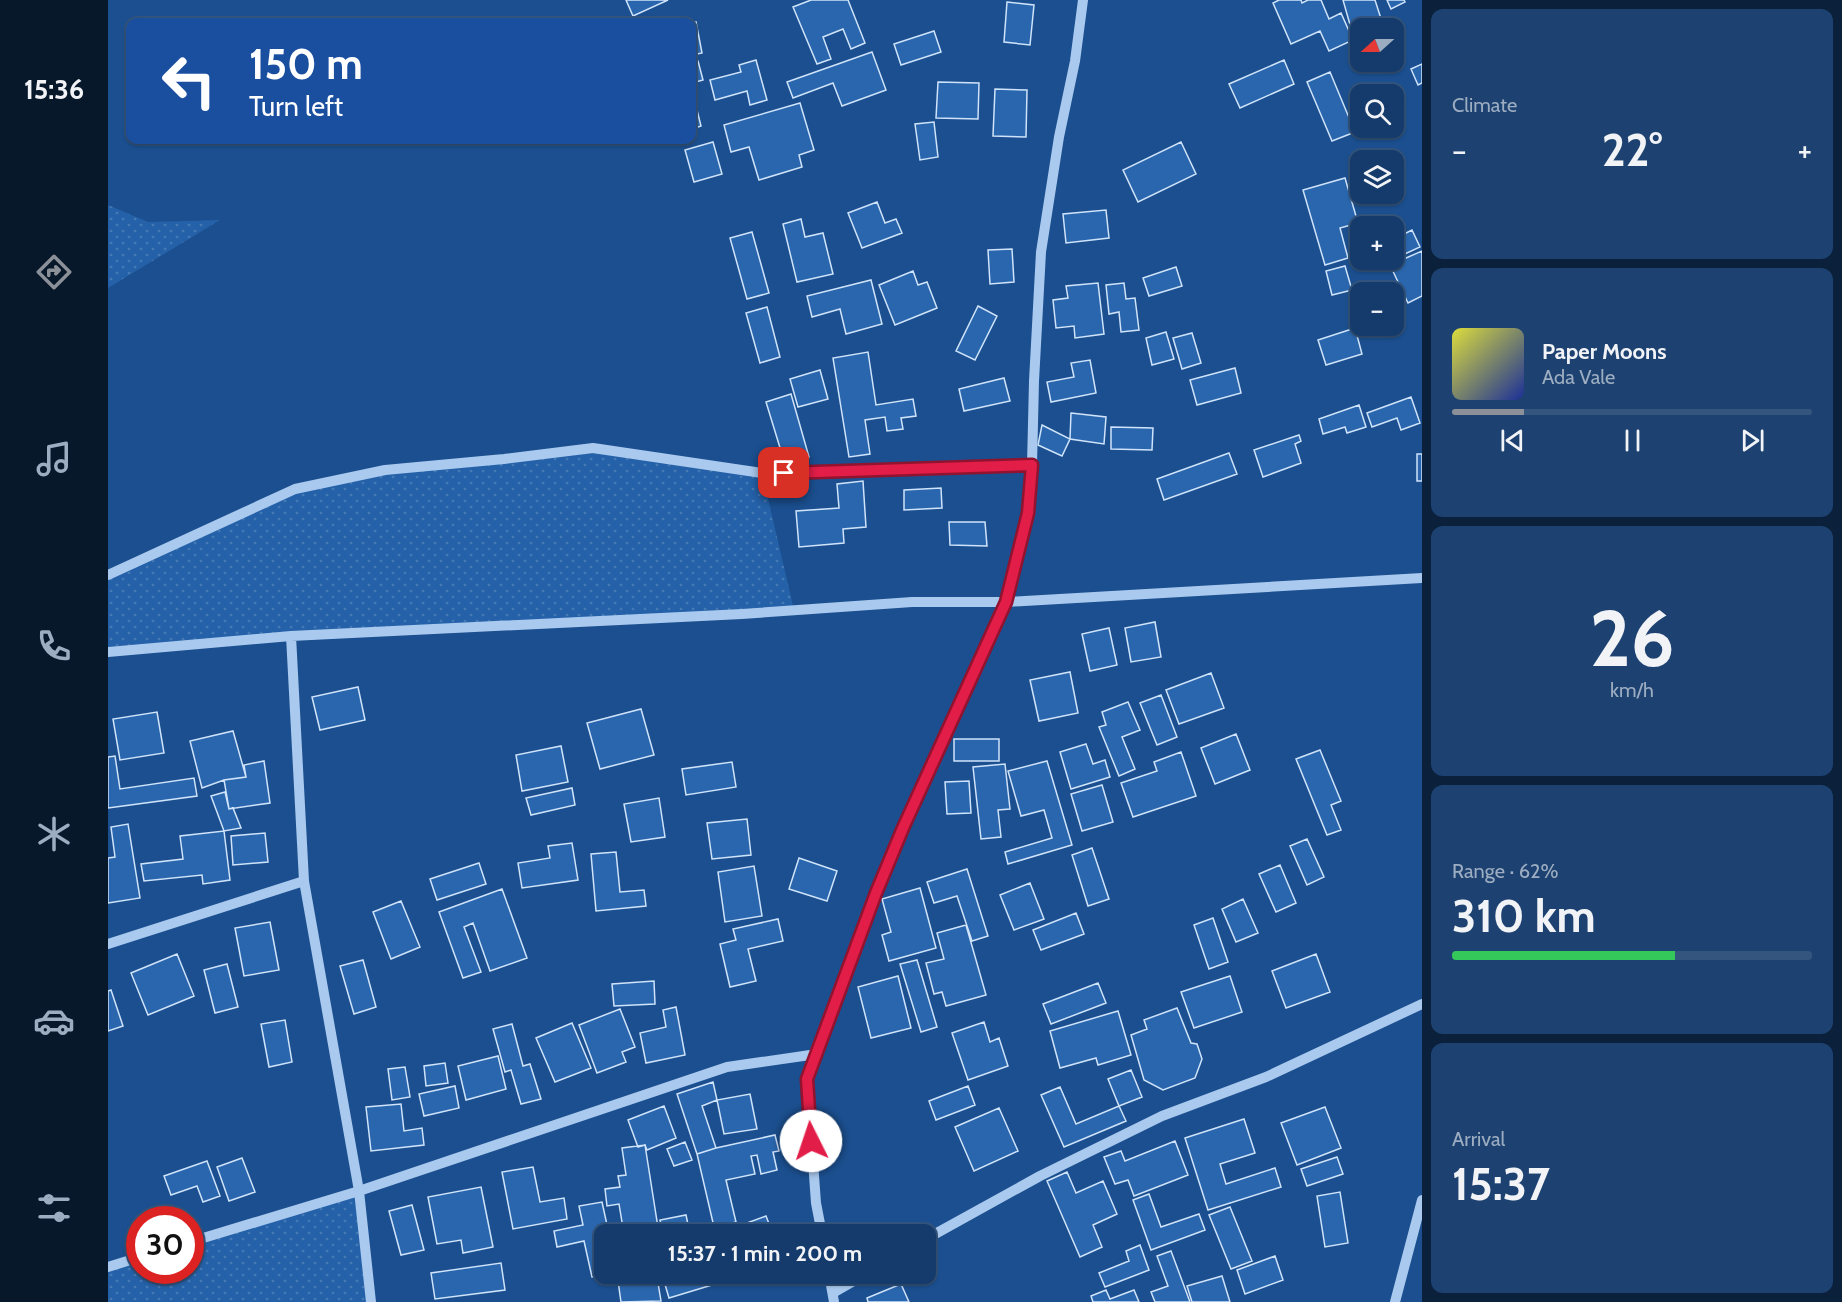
<!DOCTYPE html>
<html lang="en">
<head>
<meta charset="utf-8">
<style>
	:root { --surface:#143b6b; --page:#1d4271; --text:#f1f3f6; --muted:#9dadc1; --line:#33557e; --accent:#8c9099 }
	body { margin:0; font-family:Cabin,sans-serif; background:var(--page); color:var(--text); height:100vh; display:flex; flex-direction:column; font-size:22px; white-space:nowrap }
	* { box-sizing:border-box; margin:0 }
	p { font-size:20px; color:var(--muted) }
	.icon { flex:none; width:33px; height:33px; fill:none; stroke:currentColor; stroke-width:2; stroke-linecap:round; stroke-linejoin:round }
	.map { position:relative; flex:1; overflow:hidden }
	.details { display:flex; flex-direction:column; gap:9px; padding:9px; background:#0b203b; width:420px }
	.details>* { flex:none }
	.hud { position:absolute; left:18px; top:18px; width:570px; height:126px; border-radius:12px; box-shadow:0 2px 4px #0004,0 0 0 2px var(--line); background:#1a4fa0; color:#fff; overflow:hidden }
	.needle { width:39px; rotate:249deg }
	.controls { position:absolute; left:1242px; top:18px; display:grid; gap:12px }
	.controls a { display:grid; place-items:center; width:54px; height:54px; border-radius:12px; background:var(--surface); box-shadow:0 2px 4px #0004,0 0 0 2px var(--line); font-size:30px }
	.speed { position:absolute; left:18px; top:1206px; display:flex; gap:12px; font-size:30px; font-weight:700; text-align:center }
	.speed>* { display:grid; place-content:center; width:78px; height:78px; border-radius:50%; background:var(--surface); box-shadow:0 2px 4px #0004,0 0 0 2px var(--line); line-height:1 }
	.speed .limit { border:9px solid #d22; background:#fff; color:#111 }
	.pin { position:absolute; display:grid; place-items:center; width:51px; height:51px; color:#fff; margin:-26px; border-radius:12px; box-shadow:0 3px 9px #0006 }
	.me { position:absolute; width:66px; margin:-33px; rotate:356deg; stroke-linejoin:round; filter:drop-shadow(0 0 4px #0008) }
	.turn { display:flex; align-items:center; gap:21px; height:126px; padding:0 24px; font-size:27px }
	.turn .icon { width:78px; height:78px; stroke-width:2.5 }
	.turn b { display:block; font-size:42px; line-height:51px }
	.big { font-size:45px; font-weight:700; line-height:1.1 }
	.details .card { flex:1; display:flex; flex-direction:column; justify-content:center; gap:9px; min-width:0; padding:0 21px; border-radius:12px; background:var(--page) }
	.details .dial { align-items:center; gap:0 }
	.dial b { font-size:78px; line-height:1 }
	.song { display:flex; align-items:center; gap:18px }
	.cover { width:72px; height:72px; border-radius:9px; background:linear-gradient(135deg,hsl(60 70% 55%),hsl(230 70% 35%)) }
	.played { height:6px; border-radius:3px; background:linear-gradient(90deg,var(--accent) 20%,var(--line) 20%) }
	.keys { display:flex; justify-content:space-around; direction:ltr }
	.heat { display:flex; justify-content:space-between; align-items:center; font-size:33px; direction:ltr }
	.charge { height:9px; border-radius:4px; background:linear-gradient(90deg,#34c759 62%,var(--line) 0) }
	.trip { position:absolute; left:486px; top:1224px; width:342px; height:60px; border-radius:12px; background:var(--surface); box-shadow:0 2px 4px #0004,0 0 0 2px var(--line); font-weight:700; line-height:60px; text-align:center }
	main { display:flex; flex:1; min-height:0 }
	.tab-bar { display:flex; flex-direction:column; width:108px; justify-content:space-around; align-items:center; background:#08182b; color:var(--muted) }
	.tab-bar .icon { width:42px; height:42px }
	.tab-bar .active { color:var(--accent) }
	.tab-bar b { font-size:27px; color:var(--text) }
	.map>svg:first-child { display:block }
</style>
</head>
<body>
<main>
<nav class="tab-bar">
<b>15:36</b>
<svg class="icon active" aria-label="directions" viewBox="0 0 24 24"><path d="M12 3l9 9-9 9-9-9zM9 14v-3h6M13 9l2 2-2 2"/></svg>
<svg class="icon" aria-label="music" viewBox="0 0 24 24"><path d="M9 18V5l10-2v13"/><circle cx="6" cy="18" r="3"/><circle cx="16" cy="16" r="3"/></svg>
<svg class="icon" aria-label="phone" viewBox="0 0 24 24"><path d="M5 4h4l2 5-3 2q2 4 5 5l2-3 5 2v4C11 20 4 13 5 4z"/></svg>
<svg class="icon" aria-label="climate" viewBox="0 0 24 24"><path d="M12 3v18M4 7l16 10M4 17L20 7"/></svg>
<svg class="icon" aria-label="car" viewBox="0 0 24 24"><path d="M5 17H2v-5l4-1 3-4h7l3 4 3 1v5h-3M9 17h6M6 11h13"/><circle cx="7" cy="17" r="2"/><circle cx="17" cy="17" r="2"/></svg>
<svg class="icon" aria-label="filters" viewBox="0 0 24 24"><path d="M4 7h16M4 17h16"/><circle cx="9" cy="7" r="2"/><circle cx="15" cy="17" r="2"/></svg>
</nav>
<div class="map">
<svg width="1314" height="1302" viewBox="0 0 1314 1302">
	<defs>
		<pattern id="grass-dots" width="8" height="8" patternUnits="userSpaceOnUse" patternTransform="scale(1.5)"><rect width="8" height="8" fill="#2461a8"/><path d="M2 2h.1M6 6h.1" fill="none" stroke="#4579b5" stroke-width="1.8" stroke-linecap="round"/></pattern>
	</defs>
	<rect width="100%" height="100%" fill="#1b4f8f"/>
	<path fill="url(#grass-dots)" d="M 0,205 L 40,222 L 112,220 L 0,288 Z
		M 485,448 L 654,473 L 686,610 L 0,652 L 0,575 L 187,489 L 277,470 Z
		M 251,1191 L 263,1302 L 0,1302 L 0,1267 L 31,1257 L 32,1270 L 82,1270 L 83,1242 Z"/>
	<path fill="#2a66ad" stroke="#cfe3fa" stroke-width="1.5" d="M 518,0 L 560,0 L 525,16 Z
		M 703,0 L 740,0 L 757,43 L 743,49 L 735,29 L 715,37 L 723,59 L 709,64 L 685,7 Z
		M 1171,0 L 1193,0 L 1194,3 L 1200,0 L 1213,0 L 1221,19 L 1233,13 L 1245,40 L 1221,51 L 1212,31 L 1183,44 L 1165,3 Z
		M 1235,0 L 1267,0 L 1276,28 L 1252,28 L 1252,52 L 1250,53 Z
		M 1279,0 L 1296,0 L 1297,2 L 1283,9 Z
		M 899,2 L 926,5 L 922,45 L 896,42 Z
		M 588,22 L 594,53 L 584,55 L 584,23 Z
		M 826,31 L 833,52 L 793,65 L 786,44 Z
		M 764,52 L 778,90 L 734,106 L 725,83 L 685,98 L 679,82 Z
		M 648,60 L 659,100 L 642,105 L 639,91 L 607,100 L 602,80 L 633,72 L 631,65 Z
		M 1176,60 L 1186,84 L 1132,108 L 1121,84 Z
		M 590,61 L 595,80 L 584,83 L 584,62 Z
		M 1314,64 L 1314,83 L 1310,85 L 1303,69 Z
		M 1222,72 L 1247,132 L 1224,141 L 1199,82 Z
		M 830,82 L 871,83 L 870,119 L 828,118 Z
		M 887,89 L 919,90 L 918,137 L 885,136 Z
		M 586,98 L 593,126 L 584,129 L 584,99 Z
		M 692,103 L 706,150 L 691,155 L 694,167 L 651,180 L 641,147 L 623,152 L 616,125 Z
		M 826,122 L 830,157 L 812,160 L 807,124 Z
		M 605,142 L 614,174 L 586,182 L 577,150 Z
		M 1073,142 L 1088,174 L 1030,202 L 1015,170 Z
		M 1237,178 L 1250,223 L 1232,228 L 1240,258 L 1217,265 L 1195,190 Z
		M 769,202 L 777,223 L 788,219 L 794,233 L 754,248 L 740,213 Z
		M 998,210 L 1001,238 L 958,243 L 955,214 Z
		M 693,219 L 697,237 L 715,233 L 725,274 L 689,282 L 675,224 Z
		M 1304,230 L 1312,247 L 1286,259 L 1286,239 Z
		M 644,232 L 661,293 L 639,299 L 622,238 Z
		M 904,249 L 906,282 L 882,284 L 880,250 Z
		M 1314,251 L 1314,296 L 1300,303 L 1282,265 Z
		M 1237,266 L 1244,290 L 1224,295 L 1218,271 Z
		M 1068,267 L 1074,286 L 1041,296 L 1035,278 Z
		M 805,271 L 810,285 L 819,282 L 829,308 L 787,325 L 771,285 Z
		M 763,280 L 774,324 L 738,334 L 732,309 L 704,317 L 699,296 Z
		M 990,283 L 996,334 L 967,338 L 966,326 L 948,328 L 945,300 L 960,298 L 958,286 Z
		M 1016,283 L 1018,299 L 1027,298 L 1031,330 L 1013,332 L 1011,312 L 1001,314 L 998,285 Z
		M 1252,295 L 1252,325 L 1245,297 Z
		M 870,306 L 889,316 L 867,360 L 848,351 Z
		M 659,307 L 672,357 L 652,363 L 638,313 Z
		M 1247,328 L 1254,354 L 1218,365 L 1210,340 Z
		M 1058,332 L 1066,359 L 1044,365 L 1038,338 Z
		M 1084,333 L 1093,363 L 1074,369 L 1065,338 Z
		M 760,352 L 768,405 L 805,399 L 808,416 L 793,418 L 795,429 L 779,431 L 777,417 L 757,420 L 762,454 L 741,457 L 725,358 Z
		M 982,360 L 988,393 L 943,402 L 939,382 L 966,377 L 963,363 Z
		M 1127,368 L 1133,393 L 1089,405 L 1082,380 Z
		M 712,370 L 720,399 L 690,407 L 682,379 Z
		M 896,378 L 902,401 L 856,411 L 851,389 Z
		M 683,394 L 701,457 L 677,464 L 658,402 Z
		M 1303,397 L 1312,423 L 1293,430 L 1289,418 L 1264,427 L 1259,413 Z
		M 1251,405 L 1258,427 L 1239,433 L 1237,427 L 1215,434 L 1211,419 Z
		M 963,413 L 998,417 L 996,444 L 962,439 Z
		M 934,425 L 962,439 L 954,456 L 930,445 Z
		M 1003,427 L 1045,428 L 1044,450 L 1003,449 Z
		M 1191,435 L 1193,441 L 1187,444 L 1193,463 L 1155,477 L 1146,450 Z
		M 1121,453 L 1129,474 L 1056,500 L 1049,479 Z
		M 1309,454 L 1314,454 L 1314,481 L 1309,481 Z
		M 755,481 L 758,527 L 735,529 L 736,543 L 691,547 L 688,511 L 731,508 L 729,484 Z
		M 833,488 L 834,508 L 796,510 L 796,490 Z
		M 841,522 L 877,522 L 879,546 L 842,545 Z
		M 1047,622 L 1053,657 L 1023,662 L 1017,628 Z
		M 1001,628 L 1009,665 L 982,671 L 974,634 Z
		M 962,672 L 970,713 L 931,721 L 922,680 Z
		M 1103,673 L 1116,708 L 1071,724 L 1058,690 Z
		M 250,687 L 257,720 L 212,730 L 204,697 Z
		M 1053,695 L 1069,737 L 1049,745 L 1032,703 Z
		M 1020,702 L 1032,730 L 1014,737 L 1027,769 L 1011,776 L 991,727 L 998,725 L 994,712 Z
		M 533,709 L 546,755 L 492,769 L 479,723 Z
		M 49,712 L 56,753 L 12,760 L 5,719 Z
		M 125,731 L 138,777 L 116,780 L 94,788 L 82,741 Z
		M 1128,734 L 1142,770 L 1107,784 L 1093,748 Z
		M 846,739 L 891,739 L 891,761 L 846,761 Z
		M 978,744 L 985,764 L 997,760 L 1002,777 L 963,789 L 952,752 Z
		M 453,746 L 460,782 L 414,791 L 408,755 Z
		M 1212,750 L 1233,801 L 1223,805 L 1233,830 L 1219,835 L 1188,759 Z
		M 1073,752 L 1088,796 L 1025,817 L 1013,783 L 1049,771 L 1046,762 Z
		M 7,756 L 12,789 L 86,778 L 89,796 L 0,808 L 0,757 Z
		M 156,761 L 162,803 L 121,809 L 116,780 L 138,777 L 136,765 Z
		M 939,761 L 964,845 L 900,864 L 897,852 L 944,838 L 936,810 L 913,816 L 900,771 Z
		M 624,762 L 628,787 L 578,795 L 574,769 Z
		M 897,764 L 902,809 L 890,810 L 893,837 L 873,839 L 865,767 Z
		M 861,781 L 863,813 L 839,814 L 837,782 Z
		M 994,785 L 1005,822 L 974,831 L 963,794 Z
		M 464,788 L 467,805 L 423,815 L 418,798 Z
		M 117,792 L 121,809 L 125,808 L 133,828 L 116,831 L 103,796 Z
		M 551,798 L 557,837 L 523,842 L 516,804 Z
		M 639,819 L 643,855 L 604,859 L 599,823 Z
		M 20,824 L 32,898 L 0,903 L 0,858 L 7,857 L 3,827 Z
		M 116,831 L 122,880 L 95,884 L 94,875 L 36,881 L 33,864 L 75,859 L 72,836 Z
		M 157,833 L 160,862 L 125,865 L 123,836 Z
		M 1199,839 L 1216,877 L 1199,885 L 1182,846 Z
		M 464,843 L 470,880 L 414,888 L 410,863 L 442,858 L 440,846 Z
		M 984,848 L 1001,899 L 980,906 L 964,855 Z
		M 508,852 L 512,892 L 536,890 L 538,906 L 488,911 L 483,854 Z
		M 691,858 L 729,871 L 719,901 L 681,889 Z
		M 371,863 L 378,884 L 329,900 L 322,879 Z
		M 1172,865 L 1188,903 L 1168,912 L 1151,874 Z
		M 646,866 L 654,916 L 617,922 L 610,872 Z
		M 859,869 L 880,936 L 864,941 L 849,896 L 826,903 L 819,882 Z
		M 922,883 L 936,919 L 906,930 L 892,895 Z
		M 812,888 L 828,948 L 781,961 L 774,935 L 783,932 L 774,899 Z
		M 394,889 L 419,958 L 382,971 L 365,923 L 356,927 L 373,972 L 355,978 L 331,912 Z
		M 1135,899 L 1150,933 L 1128,942 L 1114,909 Z
		M 293,901 L 312,947 L 283,959 L 265,912 Z
		M 968,913 L 976,934 L 933,950 L 925,930 Z
		M 1105,918 L 1120,962 L 1101,969 L 1086,925 Z
		M 670,919 L 675,941 L 640,949 L 648,981 L 622,987 L 612,944 L 628,940 L 625,929 Z
		M 162,922 L 171,970 L 136,976 L 127,928 Z
		M 858,925 L 878,995 L 838,1006 L 834,992 L 826,994 L 818,963 L 836,959 L 829,933 Z
		M 69,954 L 86,996 L 40,1015 L 23,973 Z
		M 1208,954 L 1222,992 L 1178,1008 L 1164,971 Z
		M 255,960 L 268,1007 L 246,1014 L 232,966 Z
		M 809,960 L 829,1027 L 813,1032 L 792,964 Z
		M 119,964 L 130,1007 L 107,1013 L 96,970 Z
		M 790,976 L 803,1028 L 763,1038 L 750,987 Z
		M 1122,976 L 1134,1012 L 1086,1028 L 1073,992 Z
		M 546,981 L 547,1004 L 506,1006 L 504,984 Z
		M 990,983 L 998,1003 L 943,1024 L 935,1004 Z
		M 3,990 L 15,1026 L 0,1031 L 0,991 Z
		M 568,1007 L 577,1055 L 538,1063 L 532,1033 L 558,1027 L 555,1010 Z
		M 1069,1008 L 1083,1043 L 1089,1044 L 1094,1059 L 1087,1078 L 1055,1090 L 1036,1080 L 1023,1035 L 1039,1029 L 1036,1020 Z
		M 512,1009 L 527,1047 L 514,1052 L 518,1062 L 489,1073 L 471,1025 Z
		M 1010,1011 L 1023,1055 L 990,1065 L 988,1058 L 952,1068 L 942,1031 Z
		M 177,1020 L 184,1062 L 161,1067 L 153,1024 Z
		M 876,1022 L 882,1042 L 891,1038 L 900,1066 L 860,1080 L 844,1033 Z
		M 464,1023 L 483,1068 L 447,1082 L 428,1038 Z
		M 404,1024 L 415,1066 L 422,1064 L 433,1099 L 413,1104 L 403,1070 L 397,1072 L 385,1029 Z
		M 390,1056 L 398,1089 L 358,1100 L 350,1066 Z
		M 337,1063 L 340,1083 L 318,1086 L 316,1066 Z
		M 297,1067 L 302,1097 L 284,1100 L 280,1069 Z
		M 1023,1070 L 1034,1097 L 1011,1106 L 1000,1079 Z
		M 605,1082 L 609,1100 L 594,1106 L 608,1148 L 589,1154 L 569,1094 Z
		M 347,1086 L 351,1108 L 316,1116 L 311,1094 Z
		M 860,1086 L 867,1105 L 828,1120 L 821,1101 Z
		M 952,1087 L 968,1124 L 1011,1106 L 1018,1121 L 956,1147 L 933,1095 Z
		M 642,1094 L 649,1129 L 616,1134 L 609,1100 Z
		M 293,1104 L 296,1131 L 314,1128 L 316,1145 L 263,1151 L 258,1107 Z
		M 556,1106 L 568,1138 L 539,1150 L 537,1145 L 530,1147 L 520,1120 Z
		M 1217,1107 L 1233,1148 L 1189,1165 L 1173,1123 Z
		M 891,1108 L 910,1151 L 866,1171 L 847,1127 Z
		M 1136,1119 L 1147,1153 L 1112,1164 L 1118,1184 L 1167,1168 L 1173,1187 L 1100,1210 L 1077,1138 Z
		M 667,1135 L 671,1151 L 665,1152 L 669,1170 L 653,1174 L 649,1155 L 643,1156 L 647,1174 L 618,1180 L 628,1222 L 606,1227 L 589,1154 L 608,1148 Z
		M 1067,1141 L 1080,1175 L 1026,1196 L 1020,1180 L 1007,1184 L 996,1157 L 1013,1151 L 1017,1161 Z
		M 577,1142 L 584,1160 L 566,1166 L 559,1149 Z
		M 537,1145 L 551,1234 L 516,1234 L 511,1204 L 499,1206 L 497,1189 L 512,1187 L 510,1176 L 518,1175 L 514,1148 Z
		M 1229,1157 L 1235,1174 L 1199,1186 L 1193,1169 Z
		M 134,1158 L 147,1192 L 121,1201 L 109,1167 Z
		M 99,1161 L 112,1196 L 95,1202 L 89,1186 L 63,1195 L 56,1176 Z
		M 425,1167 L 432,1202 L 456,1198 L 459,1219 L 405,1229 L 394,1172 Z
		M 959,1172 L 968,1193 L 995,1181 L 1009,1214 L 985,1225 L 994,1247 L 972,1257 L 939,1181 Z
		M 373,1187 L 385,1247 L 355,1253 L 353,1240 L 329,1244 L 320,1197 Z
		M 1232,1192 L 1240,1243 L 1217,1247 L 1209,1196 Z
		M 1041,1194 L 1053,1227 L 1091,1214 L 1097,1230 L 1043,1250 L 1025,1200 Z
		M 494,1202 L 501,1234 L 496,1234 L 496,1274 L 502,1274 L 484,1277 L 476,1241 L 449,1247 L 446,1231 L 475,1225 L 471,1206 Z
		M 304,1205 L 316,1250 L 293,1255 L 281,1211 Z
		M 1122,1207 L 1144,1261 L 1123,1269 L 1101,1215 Z
		M 578,1215 L 582,1234 L 555,1234 L 552,1220 Z
		M 658,1216 L 665,1234 L 631,1234 L 628,1227 Z
		M 1032,1245 L 1041,1270 L 997,1287 L 991,1273 L 1021,1261 L 1018,1251 Z
		M 1063,1251 L 1082,1302 L 1047,1302 L 1043,1292 L 1060,1286 L 1049,1256 Z
		M 1167,1256 L 1175,1280 L 1137,1294 L 1129,1270 Z
		M 393,1263 L 397,1290 L 327,1299 L 323,1273 Z
		M 509,1274 L 533,1274 L 534,1279 L 549,1277 L 553,1301 L 513,1302 Z
		M 580,1274 L 600,1274 L 604,1285 L 561,1298 L 556,1281 Z
		M 1114,1276 L 1122,1302 L 1084,1302 L 1079,1286 Z
		M 793,1284 L 801,1302 L 760,1302 L 759,1298 Z
		M 998,1290 L 1002,1299 L 1026,1290 L 1031,1302 L 985,1302 L 983,1296 Z"/>
	<g fill="none" stroke-linecap="round" stroke-linejoin="round">
		<path stroke="#a9c9ee" stroke-width="10" d="M 0,575 L 187,489 L 277,470 L 396,459 L 485,448 L 654,473 L 924,465
			M 183,636 L 196,881 L 251,1191 L 263,1302
			M 0,652 L 183,636 L 634,614 L 804,602 L 898,602 L 1314,578
			M 0,944 L 196,881
			M 714,1234 L 708,1203 L 699,1079 L 768,893 L 804,806 L 898,602 L 920,513 L 924,465 L 926,381 L 933,252 L 951,137 L 967,61 L 975,0
			M 818,1239 L 932,1176 L 1054,1116 L 1158,1077 L 1314,1004
			M 82,1242 L 251,1191 L 619,1067 L 709,1054
			M 0,1267 L 32,1257
			M 721,1274 L 726,1302
			M 725,1293 L 758,1274
			M 1287,1302 L 1314,1200"/>
	</g>
	<g fill="none" stroke-linecap="round" stroke-linejoin="round">
		<g stroke="#92132f" stroke-width="15">
			<path id="route" d="M 676,473 L 924,465 L 920,513 L 898,602 L 795,828 L 768,893 L 699,1079 L 703,1141"/>
		</g>
		<use href="#route" stroke="#e11d48" stroke-width="10"/>
	</g>
</svg>
<div class="controls">
<a><svg class="needle" viewBox="-14 -14 28 28"><path d="M0-13l5 13h-10z" fill="#e53935"/><path d="M0 13l5-13h-10z" fill="#9dadc1"/></svg></a>
<a><svg class="icon" aria-label="search" viewBox="0 0 24 24"><circle cx="10" cy="10" r="6"/><path d="M15 15l6 6"/></svg></a>
<a><svg class="icon" aria-label="layers" viewBox="0 0 24 24"><path d="M12 4l9 5-9 5-9-5zM3 14l9 5 9-5"/></svg></a>
<a>+</a>
<a>−</a>
</div>
<div class="speed"><div class="limit">30</div></div>
<div class="pin" style="left:676px;top:473px;background:#d93025"><svg class="icon" aria-label="arrive" viewBox="0 0 24 24"><path d="M6 21V4h12l-3 4 3 4H6"/></svg></div>
<svg class="me" style="left:703px;top:1141px" viewBox="-20 -20 40 40"><circle r="19" fill="#fff"/><path d="M0-13L10 11 0 6-10 11z" fill="#e11d48"/></svg>
<div class="trip">15:37 · 1 min · 200 m</div>
<div class="hud">
<div class="turn"><svg class="icon" aria-label="left" viewBox="0 0 24 24"><path d="M17 20v-9H6M10 6l-5 5 5 5"/></svg><div><b>150 m</b>Turn left</div></div>
</div>
</div>
<section class="details">
<div class="card"><p>Climate</p>
<div class="heat"><a>−</a><b class="big">22°</b><a>+</a></div>
</div>
<div class="card">
<div class="song"><i class="cover"></i><div><b>Paper Moons</b><p>Ada Vale</p></div></div>
<div class="played"></div>
<div class="keys"><svg class="icon" aria-label="previous" viewBox="0 0 24 24"><path d="M18 5L8 12l10 7zM5 5v14"/></svg><svg class="icon" aria-label="pause" viewBox="0 0 24 24"><path d="M8 5v14M16 5v14"/></svg><svg class="icon" aria-label="next" viewBox="0 0 24 24"><path d="M6 5l10 7-10 7zM19 5v14"/></svg></div>
</div>
<div class="card dial"><b>26</b><p>km/h</p></div>
<div class="card"><p>Range · 62%</p><b class="big">310 km</b><div class="charge"></div></div>
<div class="card"><p>Arrival</p><b class="big">15:37</b></div>
</section>
</main>
</body>
</html>
